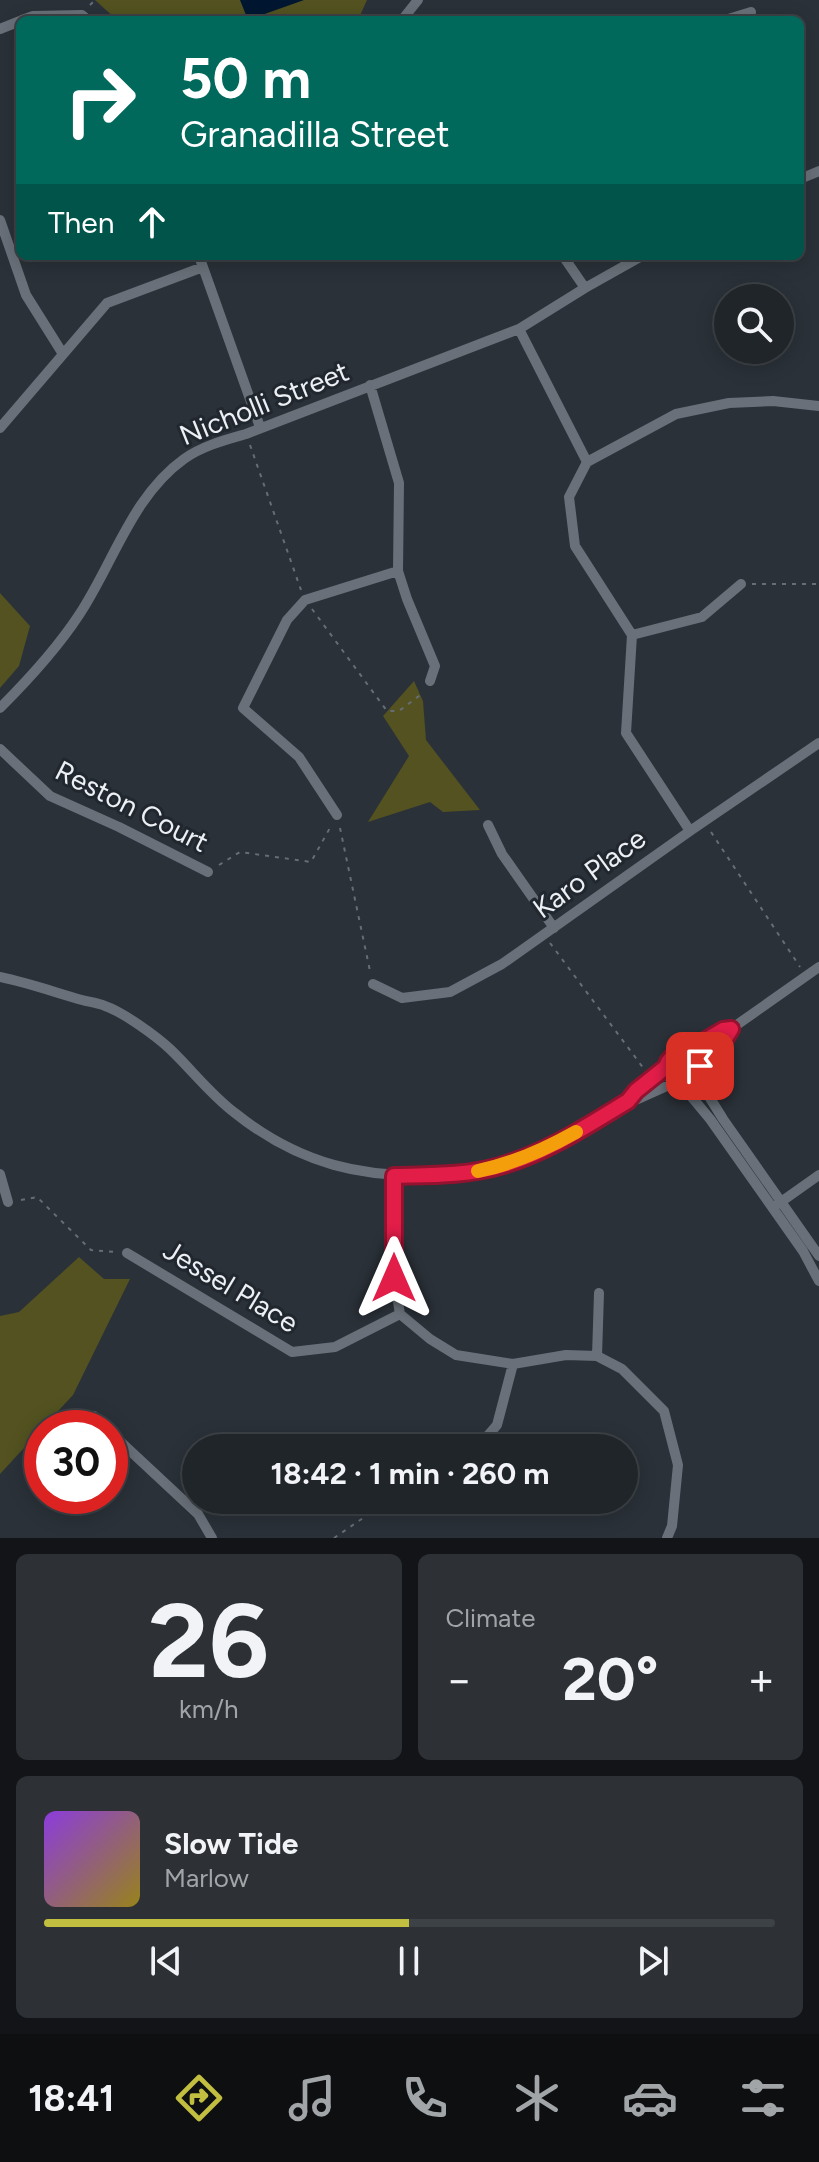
<!DOCTYPE html>
<html lang="en">
<head>
<meta charset="utf-8">
<style>
	:root { --surface:#20252a; --page:#2d3136; --text:#f1f3f6; --muted:#a2a5a8; --line:#3d4247; --accent:#c1be40 }
	body { margin:0; font-family:Figtree,sans-serif; background:var(--page); color:var(--text); height:100vh; display:flex; flex-direction:column; font-size:30px; white-space:nowrap }
	* { box-sizing:border-box; margin:0 }
	p { font-size:26px; color:var(--muted) }
	.icon { flex:none; width:44px; height:44px; fill:none; stroke:currentColor; stroke-width:2; stroke-linecap:round; stroke-linejoin:round }
	.map { position:relative; height:1538px; overflow:hidden }
	.panel { display:flex; flex-direction:column; gap:16px; padding:16px; background:#121417; flex:1 }
	.panel>* { flex:none }
	.banner { position:absolute; left:16px; top:16px; width:788px; height:244px; border-radius:12px; box-shadow:0 4px 20px #0003,0 0 0 2px var(--line); background:#00695c; color:#fff; overflow:hidden }
	.buttons { position:absolute; left:714px; top:284px; display:grid; gap:16px }
	.buttons a { display:grid; place-items:center; width:80px; height:80px; border-radius:50%; background:var(--surface); box-shadow:0 4px 20px #0003,0 0 0 2px var(--line); font-size:40px }
	.speed { position:absolute; left:24px; top:1410px; display:flex; gap:16px; font-size:40px; font-weight:700; text-align:center }
	.speed>* { display:grid; place-content:center; width:104px; height:104px; border-radius:50%; background:var(--surface); box-shadow:0 4px 20px #0003,0 0 0 2px var(--line); line-height:1 }
	.speed .limit { border:12px solid #d22; background:#fff; color:#111 }
	.pin { position:absolute; display:grid; place-items:center; width:68px; height:68px; color:#fff; margin:-34px; border-radius:16px; box-shadow:0 4px 12px #0006 }
	.me { position:absolute; width:88px; margin:-44px; rotate:0deg; stroke-linejoin:round; filter:drop-shadow(0 0 6px #0008) }
	.turn { display:flex; align-items:center; gap:28px; height:168px; padding:0 32px; font-size:36px }
	.turn .icon { width:104px; height:104px; stroke-width:2.5 }
	.turn b { display:block; font-size:56px; line-height:68px }
	.then { display:flex; align-items:center; height:76px; padding:0 32px; background:#0003; gap:16px; font-size:30px }
	.big { font-size:60px; font-weight:700; line-height:1.1 }
	.panel .card { flex:1; display:flex; flex-direction:column; justify-content:center; gap:12px; min-width:0; padding:0 28px; border-radius:12px; background:var(--page) }
	.panel .dial { align-items:center; gap:0 }
	.dial b { font-size:104px; line-height:1 }
	.song { display:flex; align-items:center; gap:24px }
	.cover { width:96px; height:96px; border-radius:12px; background:linear-gradient(135deg,hsl(270 70% 55%),hsl(50 70% 35%)) }
	.played { height:8px; border-radius:4px; background:linear-gradient(90deg,var(--accent) 50%,var(--line) 50%) }
	.keys { display:flex; justify-content:space-around; direction:ltr }
	.heat { display:flex; justify-content:space-between; align-items:center; font-size:44px; direction:ltr }
	.panel .tiles { flex:1; display:grid; gap:16px; grid-template-columns:1fr 1fr }
	.card:last-child { grid-column:span 2 }
	.trip { position:absolute; left:182px; top:1434px; width:456px; height:80px; border-radius:40px; background:var(--surface); box-shadow:0 4px 20px #0003,0 0 0 2px var(--line); font-weight:700; line-height:80px; text-align:center }
	.tabs { display:flex; height:128px; justify-content:space-around; align-items:center; background:#0d0f11; color:var(--muted) }
	.tabs .icon { width:56px; height:56px }
	.tabs .on { color:var(--accent) }
	.tabs b { font-size:36px; color:var(--text) }
	.map>svg:first-child { display:block }
</style>
</head>
<body>
<div class="map">
<svg width="819" height="1538" viewBox="0 0 819 1538">
	<rect width="100%" height="100%" fill="#2a3138"/>
	<path fill="#535220" d="M 95,0 L 367,0 L 358,20 L 117,20 Z
		M 0,593 L 30,626 L 19,666 L 0,688 Z
		M 414,681 L 423,701 L 426,740 L 480,810 L 443,812 L 430,802 L 368,822 L 409,756 L 383,716 Z
		M 79,1257 L 104,1279 L 130,1279 L 73,1395 L 0,1474 L 0,1316 L 19,1312 Z"/>
	<path fill="#001731" d="M 240,0 L 304,0 L 248,20 Z"/>
	<g fill="none" stroke-linecap="round" stroke-linejoin="round">
		<path stroke="#676d74" stroke-width="2" stroke-dasharray="4 6" stroke-linecap="butt" d="M 90,5 L 95,0
			M 263,405 L 271,401
			M 250,445 L 301,590
			M 752,584 L 819,584
			M 312,609 L 387,711 L 399,711 L 423,693
			M 340,828 L 370,971
			M 711,832 L 800,967
			M 219,865 L 240,852 L 311,862 L 331,826
			M 550,943 L 644,1069
			M 21,1200 L 37,1197 L 91,1250 L 116,1252
			M 334,1538 L 369,1514 L 386,1510"/>
		<path stroke="#697079" stroke-width="10" d="M 22,20 L 33,16 L 82,15 L 88,20
			M 402,20 L 418,0
			M 725,20 L 751,12
			M 0,29 L 20,21
			M 800,179 L 819,171
			M 0,220 L 26,295 L 63,354
			M 199,256 L 260,427
			M 563,256 L 585,288
			M 519,329 L 587,462 L 569,497 L 575,546 L 632,635 L 626,733 L 690,831
			M 370,385 L 399,483 L 398,571 L 407,599 L 435,666 L 430,681
			M 0,428 L 107,303 L 203,267
			M 587,462 L 676,414 L 729,403 L 773,401 L 819,406
			M 632,635 L 702,617 L 741,584
			M 0,708 C 27,681 58,647 79,615 C 113,564 132,496 184,459 C 202,446 225,440 246,434 L 519,329 L 585,288 L 642,256
			M 0,749 L 50,796 L 119,827 L 208,872
			M 337,815 L 299,757 L 243,708 L 287,620 L 305,600 L 398,571
			M 488,825 L 502,854 L 554,928
			M 0,977 C 28,983 54,992 82,1000 C 89,1002 98,1003 105,1006 C 123,1012 156,1036 170,1049 C 192,1070 211,1095 235,1113 C 299,1164 364,1180 445,1174 C 475,1172 505,1167 533,1155 C 566,1140 597,1120 628,1101 L 636,1091 L 666,1067
			M 373,984 L 402,998 L 450,992 L 502,964 L 690,831 L 819,743
			M666 1068a15 15 0 1 1 30 0a15 15 0 1 1-30 0Z
			M 684,1053 L 723,1030 L 731,1029 L 819,967
			M 697,1068 L 725,1039 L 731,1029
			M 695,1074 L 723,1119 L 819,1256
			M 680,1083 L 710,1119 L 803,1251 L 819,1281
			M 628,1101 L 638,1099 L 676,1082
			M 0,1174 L 8,1202
			M 394,1176 L 394,1278 L 400,1314 L 430,1339 L 456,1355 L 513,1364 L 566,1355 L 597,1356 L 622,1369 L 664,1411 L 678,1465 L 672,1526 L 667,1538
			M 778,1204 L 819,1175
			M 127,1253 L 292,1352 L 335,1347 L 400,1314
			M 597,1356 L 599,1293
			M 94,1416 L 106,1428
			M 110,1432 L 198,1514 L 212,1538
			M 477,1448 L 497,1425 L 513,1364
			M 398,1507 L 409,1500"/>
	</g>
	<g fill="none" stroke-linecap="round" stroke-linejoin="round">
		<g stroke="#92132f" stroke-width="20">
			<path id="route" d="M 394,1278 L 394,1176 C 428,1175 466,1176 500,1166 C 546,1153 587,1126 628,1101 L 636,1091 L 666,1067 L 668,1062 L 673,1056 L 684,1053 L 723,1030 L 731,1029 L 725,1039 L 700,1066"/>
		</g>
		<use href="#route" stroke="#e11d48" stroke-width="14"/>
		<path stroke="#f59e0b" stroke-width="14" d="M 478,1171 C 513,1164 544,1150 576,1132"/>
	</g>
	<g text-anchor="middle" dominant-baseline="central" stroke-width="6" stroke-linejoin="round" paint-order="stroke">
		<g font-size="28" fill="#ecf0f5" stroke="#21272e">
			<text transform="translate(264 403) rotate(-22)">Nicholli Street</text>
			<text transform="translate(132 806) rotate(27)">Reston Court</text>
			<text transform="translate(589 873) rotate(-36)">Karo Place</text>
			<text transform="translate(231 1286) rotate(31)">Jessel Place</text>
		</g>
	</g>
</svg>
<div class="buttons">
<a><svg class="icon" aria-label="search" viewBox="0 0 24 24"><circle cx="10" cy="10" r="6"/><path d="M15 15l6 6"/></svg></a>
</div>
<div class="speed"><div class="limit">30</div></div>
<div class="pin" style="left:700px;top:1066px;background:#d93025"><svg class="icon" aria-label="arrive" viewBox="0 0 24 24"><path d="M6 21V4h12l-3 4 3 4H6"/></svg></div>
<svg class="me" style="left:394px;top:1278px" viewBox="-20 -20 40 40"><path d="M0-17L14 15 0 8-14 15z" fill="#e11d48" stroke="#fff" stroke-width="4"/></svg>
<div class="trip">18:42 · 1 min · 260 m</div>
<div class="banner">
<div class="turn"><svg class="icon" aria-label="right" viewBox="0 0 24 24"><path d="M7 20v-9h11M14 6l5 5-5 5"/></svg><div><b>50 m</b>Granadilla Street</div></div>
<div class="then">Then<svg class="icon" aria-label="ahead" viewBox="0 0 24 24"><path d="M12 20V5M6 11l6-6 6 6"/></svg></div>
</div>
</div>
<section class="panel">
<div class="tiles">
<div class="card dial"><b>26</b><p>km/h</p></div>
<div class="card"><p>Climate</p>
<div class="heat"><a>−</a><b class="big">20°</b><a>+</a></div>
</div>
<div class="card">
<div class="song"><i class="cover"></i><div><b>Slow Tide</b><p>Marlow</p></div></div>
<div class="played"></div>
<div class="keys"><svg class="icon" aria-label="previous" viewBox="0 0 24 24"><path d="M18 5L8 12l10 7zM5 5v14"/></svg><svg class="icon" aria-label="pause" viewBox="0 0 24 24"><path d="M8 5v14M16 5v14"/></svg><svg class="icon" aria-label="next" viewBox="0 0 24 24"><path d="M6 5l10 7-10 7zM19 5v14"/></svg></div>
</div>
</div>
</section>
<nav class="tabs">
<b>18:41</b>
<svg class="icon on" aria-label="directions" viewBox="0 0 24 24"><path d="M12 3l9 9-9 9-9-9zM9 14v-3h6M13 9l2 2-2 2"/></svg>
<svg class="icon" aria-label="music" viewBox="0 0 24 24"><path d="M9 18V5l10-2v13"/><circle cx="6" cy="18" r="3"/><circle cx="16" cy="16" r="3"/></svg>
<svg class="icon" aria-label="phone" viewBox="0 0 24 24"><path d="M5 4h4l2 5-3 2q2 4 5 5l2-3 5 2v4C11 20 4 13 5 4z"/></svg>
<svg class="icon" aria-label="climate" viewBox="0 0 24 24"><path d="M12 3v18M4 7l16 10M4 17L20 7"/></svg>
<svg class="icon" aria-label="car" viewBox="0 0 24 24"><path d="M5 17H2v-5l4-1 3-4h7l3 4 3 1v5h-3M9 17h6M6 11h13"/><circle cx="7" cy="17" r="2"/><circle cx="17" cy="17" r="2"/></svg>
<svg class="icon" aria-label="filters" viewBox="0 0 24 24"><path d="M4 7h16M4 17h16"/><circle cx="9" cy="7" r="2"/><circle cx="15" cy="17" r="2"/></svg>
</nav>
</body>
</html>
